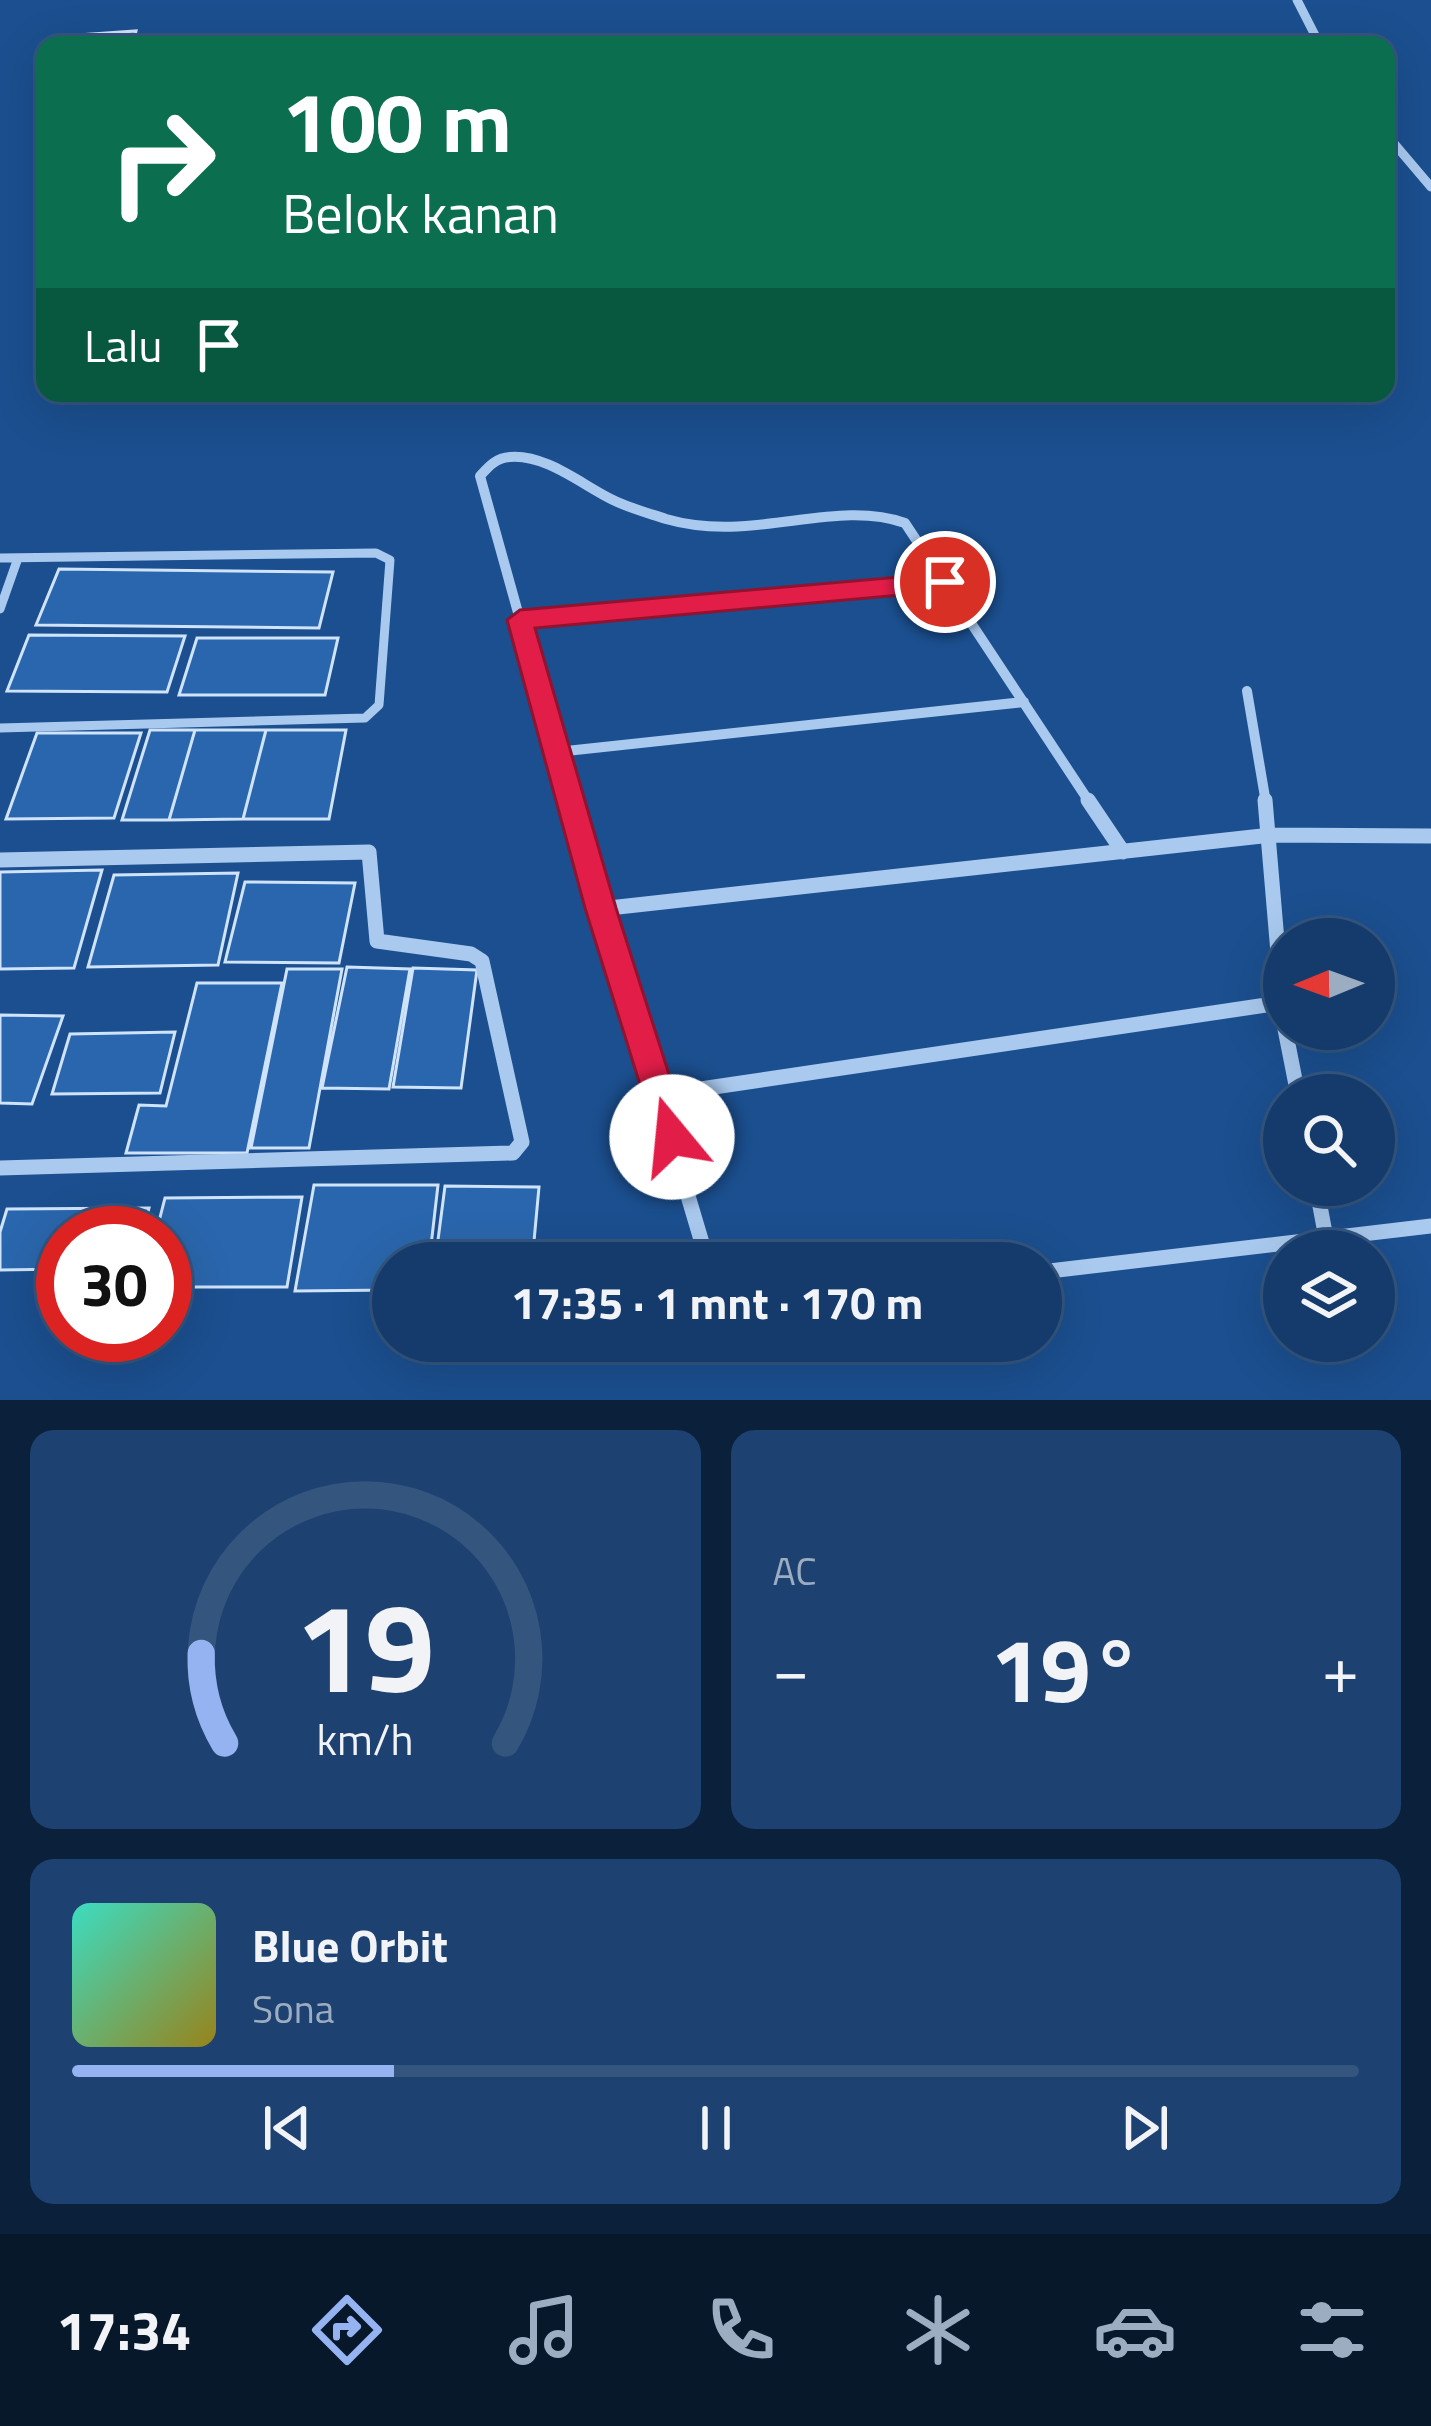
<!DOCTYPE html>
<html lang="id">
<head>
<meta charset="utf-8">
<style>
	:root { --surface:#143b6b; --page:#1d4271; --text:#f1f3f6; --muted:#9dadc1; --line:#33557e; --accent:#95b2f1 }
	body { margin:0; font-family:"Titillium Web",sans-serif; background:var(--page); color:var(--text); height:100vh; display:flex; flex-direction:column; font-size:45px; white-space:nowrap }
	* { box-sizing:border-box; margin:0 }
	p { font-size:39px; color:var(--muted) }
	.icon { flex:none; width:66px; height:66px; fill:none; stroke:currentColor; stroke-width:2; stroke-linecap:round; stroke-linejoin:round }
	.map { position:relative; height:1400px; overflow:hidden }
	.side { display:flex; flex-direction:column; gap:30px; padding:30px; background:#0b203b; flex:1 }
	.side>* { flex:none }
	.banner { position:absolute; left:36px; top:36px; width:1359px; height:366px; border-radius:24px; box-shadow:0 12px 48px #0002,0 0 0 3px var(--line); background:#0b6e4f; color:#fff; overflow:hidden }
	.needle { width:78px; rotate:269deg }
	.fabs { position:absolute; left:1263px; top:918px; display:grid; gap:24px }
	.fabs a { display:grid; place-items:center; width:132px; height:132px; border-radius:50%; background:var(--surface); box-shadow:0 12px 48px #0002,0 0 0 3px var(--line); font-size:60px }
	.speed { position:absolute; left:36px; top:1206px; display:flex; gap:24px; font-size:60px; font-weight:700; text-align:center }
	.speed>* { display:grid; place-content:center; width:156px; height:156px; border-radius:50%; background:var(--surface); box-shadow:0 12px 48px #0002,0 0 0 3px var(--line); line-height:1 }
	.speed .limit { border:18px solid #d22; background:#fff; color:#111 }
	.pin { position:absolute; display:grid; place-items:center; width:102px; height:102px; color:#fff; margin:-51px; border:6px solid #fff; border-radius:50%; box-shadow:0 3px 12px #0007 }
	.me { position:absolute; width:132px; margin:-66px; rotate:343deg; stroke-linejoin:round; filter:drop-shadow(0 0 9px #0008) }
	.turn { display:flex; align-items:center; gap:42px; height:252px; padding:0 48px; font-size:54px }
	.turn .icon { width:156px; height:156px; stroke-width:2.5 }
	.turn b { display:block; font-size:84px; line-height:102px }
	.then { display:flex; align-items:center; height:114px; padding:0 48px; background:#0003; gap:24px; font-size:45px }
	.big { font-size:90px; font-weight:700; line-height:1.1 }
	.side .widget { flex:1; display:flex; flex-direction:column; justify-content:center; gap:18px; min-width:0; padding:0 42px; border-radius:24px; background:var(--page) }
	.side .dial { align-items:center; gap:0 }
	.dial svg { height:312px; overflow:visible; fill:none; stroke:var(--line); stroke-width:7; stroke-linecap:round; text-anchor:middle }
	.dial text { fill:var(--text); stroke:none }
	.song { display:flex; align-items:center; gap:36px }
	.cover { width:144px; height:144px; border-radius:18px; background:linear-gradient(135deg,hsl(170 70% 55%),hsl(50 70% 35%)) }
	.played { height:12px; border-radius:6px; background:linear-gradient(90deg,var(--accent) 25%,var(--line) 25%) }
	.keys { display:flex; justify-content:space-around; direction:ltr }
	.heat { display:flex; justify-content:space-between; align-items:center; font-size:66px; direction:ltr }
	.side .tiles { flex:1; display:grid; gap:30px; grid-template-columns:1fr 1fr }
	.widget:last-child { grid-column:span 2 }
	.trip { position:absolute; left:372px; top:1242px; width:690px; height:120px; border-radius:60px; background:var(--surface); box-shadow:0 12px 48px #0002,0 0 0 3px var(--line); font-weight:700; line-height:120px; text-align:center }
	.menu { display:flex; height:192px; justify-content:space-around; align-items:center; background:#08182b; color:var(--muted) }
	.menu .icon { width:84px; height:84px }
	.menu .active { color:var(--accent) }
	.menu b { font-size:54px; color:var(--text) }
	.map>svg:first-child { display:block }
</style>
</head>
<body>
<div class="map">
<svg width="1431" height="1400" viewBox="0 0 1431 1400">
	<rect width="100%" height="100%" fill="#1b4f8f"/>
	<path fill="#2a66ad" stroke="#cfe3fa" stroke-width="3" d="M 136,31 L 133,45 L 76,45 L 79,35 Z
		M 59,569 L 333,572 L 319,628 L 36,625 Z
		M 29,635 L 185,636 L 167,692 L 7,691 Z
		M 197,638 L 338,638 L 325,695 L 179,695 Z
		M 150,730 L 195,730 L 169,820 L 122,820 Z
		M 195,730 L 266,730 L 243,819 L 169,820 Z
		M 266,730 L 346,730 L 329,819 L 243,819 Z
		M 37,733 L 141,733 L 114,818 L 6,819 Z
		M 102,870 L 74,968 L 0,969 L 0,872 Z
		M 238,873 L 218,965 L 88,967 L 114,875 Z
		M 245,882 L 355,883 L 339,963 L 225,962 Z
		M 347,967 L 410,969 L 389,1089 L 322,1088 Z
		M 413,968 L 477,970 L 461,1088 L 393,1087 Z
		M 287,969 L 342,969 L 309,1148 L 251,1148 Z
		M 197,983 L 282,983 L 247,1153 L 126,1153 L 139,1105 L 166,1106 Z
		M 0,1015 L 63,1016 L 32,1104 L 0,1103 Z
		M 175,1032 L 160,1093 L 52,1094 L 70,1034 Z
		M 314,1185 L 438,1185 L 429,1263 L 393,1263 L 393,1290 L 295,1291 Z
		M 445,1186 L 539,1187 L 532,1263 L 435,1263 Z
		M 302,1197 L 287,1287 L 165,1287 L 165,1233 L 156,1233 L 165,1198 Z
		M 149,1208 L 143,1233 L 63,1233 L 63,1269 L 0,1270 L 0,1232 L 7,1209 Z"/>
	<g fill="none" stroke-linecap="round" stroke-linejoin="round">
		<path stroke="#a9c9ee" stroke-width="9" d="M 0,558 L 376,553 L 390,560 L 379,705 L 365,718 L 0,728
			M 0,609 L 18,558"/>
		<path stroke="#a9c9ee" stroke-width="9" d="M 1297,0 L 1320,45
			M 1386,134 L 1431,187"/>
		<path stroke="#a9c9ee" stroke-width="10" d="M 520,619 L 945,582
			M 1247,691 L 1266,803
			M 557,752 L 1024,702
			M 571,803 L 480,476 C 489,466 496,458 510,457 C 546,454 582,485 613,500 C 629,508 648,513 666,519 C 752,544 834,498 905,523 L 1090,803"/>
		<path stroke="#a9c9ee" stroke-width="15" d="M 570,800 L 708,1263
			M 1088,800 L 1123,852
			M 1265,800 L 1284,1023
			M 0,860 L 369,852 L 377,941 L 471,954 L 482,961 L 522,1142 L 513,1153 L 0,1168
			M 600,909 L 1271,835 L 1431,836
			M 1285,1029 L 1298,1095
			M 660,1095 L 1280,1003
			M 1316,1185 L 1326,1238
			M 1041,1272 L 1431,1226"/>
	</g>
	<path fill="#e11d48" stroke="#92132f" stroke-width="3" d="M 945,573 L 958,582 L 945,591 L 535,628 L 616,908 L 689,1137 L 684,1149 L 672,1153 L 660,1149 L 585,908 L 507,620 L 520,610 Z"/>
</svg>
<div class="fabs">
<a><svg class="needle" viewBox="-14 -14 28 28"><path d="M0-13l5 13h-10z" fill="#e53935"/><path d="M0 13l5-13h-10z" fill="#9dadc1"/></svg></a>
<a><svg class="icon" aria-label="search" viewBox="0 0 24 24"><circle cx="10" cy="10" r="6"/><path d="M15 15l6 6"/></svg></a>
<a><svg class="icon" aria-label="layers" viewBox="0 0 24 24"><path d="M12 4l9 5-9 5-9-5zM3 14l9 5 9-5"/></svg></a>
</div>
<div class="speed"><div class="limit">30</div></div>
<div class="pin" style="left:945px;top:582px;background:#d93025"><svg class="icon" aria-label="arrive" viewBox="0 0 24 24"><path d="M6 21V4h12l-3 4 3 4H6"/></svg></div>
<svg class="me" style="left:672px;top:1137px" viewBox="-20 -20 40 40"><circle r="19" fill="#fff"/><path d="M0-13L10 11 0 6-10 11z" fill="#e11d48"/></svg>
<div class="trip">17:35 · 1 mnt · 170 m</div>
<div class="banner">
<div class="turn"><svg class="icon" aria-label="right" viewBox="0 0 24 24"><path d="M7 20v-9h11M14 6l5 5-5 5"/></svg><div><b>100 m</b>Belok kanan</div></div>
<div class="then">Lalu<svg class="icon" aria-label="arrive" viewBox="0 0 24 24"><path d="M6 21V4h12l-3 4 3 4H6"/></svg></div>
</div>
</div>
<section class="side">
<div class="tiles">
<div class="widget dial"><svg viewBox="0 0 100 80">
<path d="M14 69A42 42 0 1 1 86 69"/>
<path d="M14 69A42 42 0 0 1 8 46" stroke="#95b2f1"/>
<text x="50" y="56" font-size="32" font-weight="700">19</text>
<text x="50" y="72" font-size="11">km/h</text>
</svg></div>
<div class="widget"><p>AC</p>
<div class="heat"><a>−</a><b class="big">19°</b><a>+</a></div>
</div>
<div class="widget">
<div class="song"><i class="cover"></i><div><b>Blue Orbit</b><p>Sona</p></div></div>
<div class="played"></div>
<div class="keys"><svg class="icon" aria-label="previous" viewBox="0 0 24 24"><path d="M18 5L8 12l10 7zM5 5v14"/></svg><svg class="icon" aria-label="pause" viewBox="0 0 24 24"><path d="M8 5v14M16 5v14"/></svg><svg class="icon" aria-label="next" viewBox="0 0 24 24"><path d="M6 5l10 7-10 7zM19 5v14"/></svg></div>
</div>
</div>
</section>
<nav class="menu">
<b>17:34</b>
<svg class="icon active" aria-label="directions" viewBox="0 0 24 24"><path d="M12 3l9 9-9 9-9-9zM9 14v-3h6M13 9l2 2-2 2"/></svg>
<svg class="icon" aria-label="music" viewBox="0 0 24 24"><path d="M9 18V5l10-2v13"/><circle cx="6" cy="18" r="3"/><circle cx="16" cy="16" r="3"/></svg>
<svg class="icon" aria-label="phone" viewBox="0 0 24 24"><path d="M5 4h4l2 5-3 2q2 4 5 5l2-3 5 2v4C11 20 4 13 5 4z"/></svg>
<svg class="icon" aria-label="climate" viewBox="0 0 24 24"><path d="M12 3v18M4 7l16 10M4 17L20 7"/></svg>
<svg class="icon" aria-label="car" viewBox="0 0 24 24"><path d="M5 17H2v-5l4-1 3-4h7l3 4 3 1v5h-3M9 17h6M6 11h13"/><circle cx="7" cy="17" r="2"/><circle cx="17" cy="17" r="2"/></svg>
<svg class="icon" aria-label="filters" viewBox="0 0 24 24"><path d="M4 7h16M4 17h16"/><circle cx="9" cy="7" r="2"/><circle cx="15" cy="17" r="2"/></svg>
</nav>
</body>
</html>
